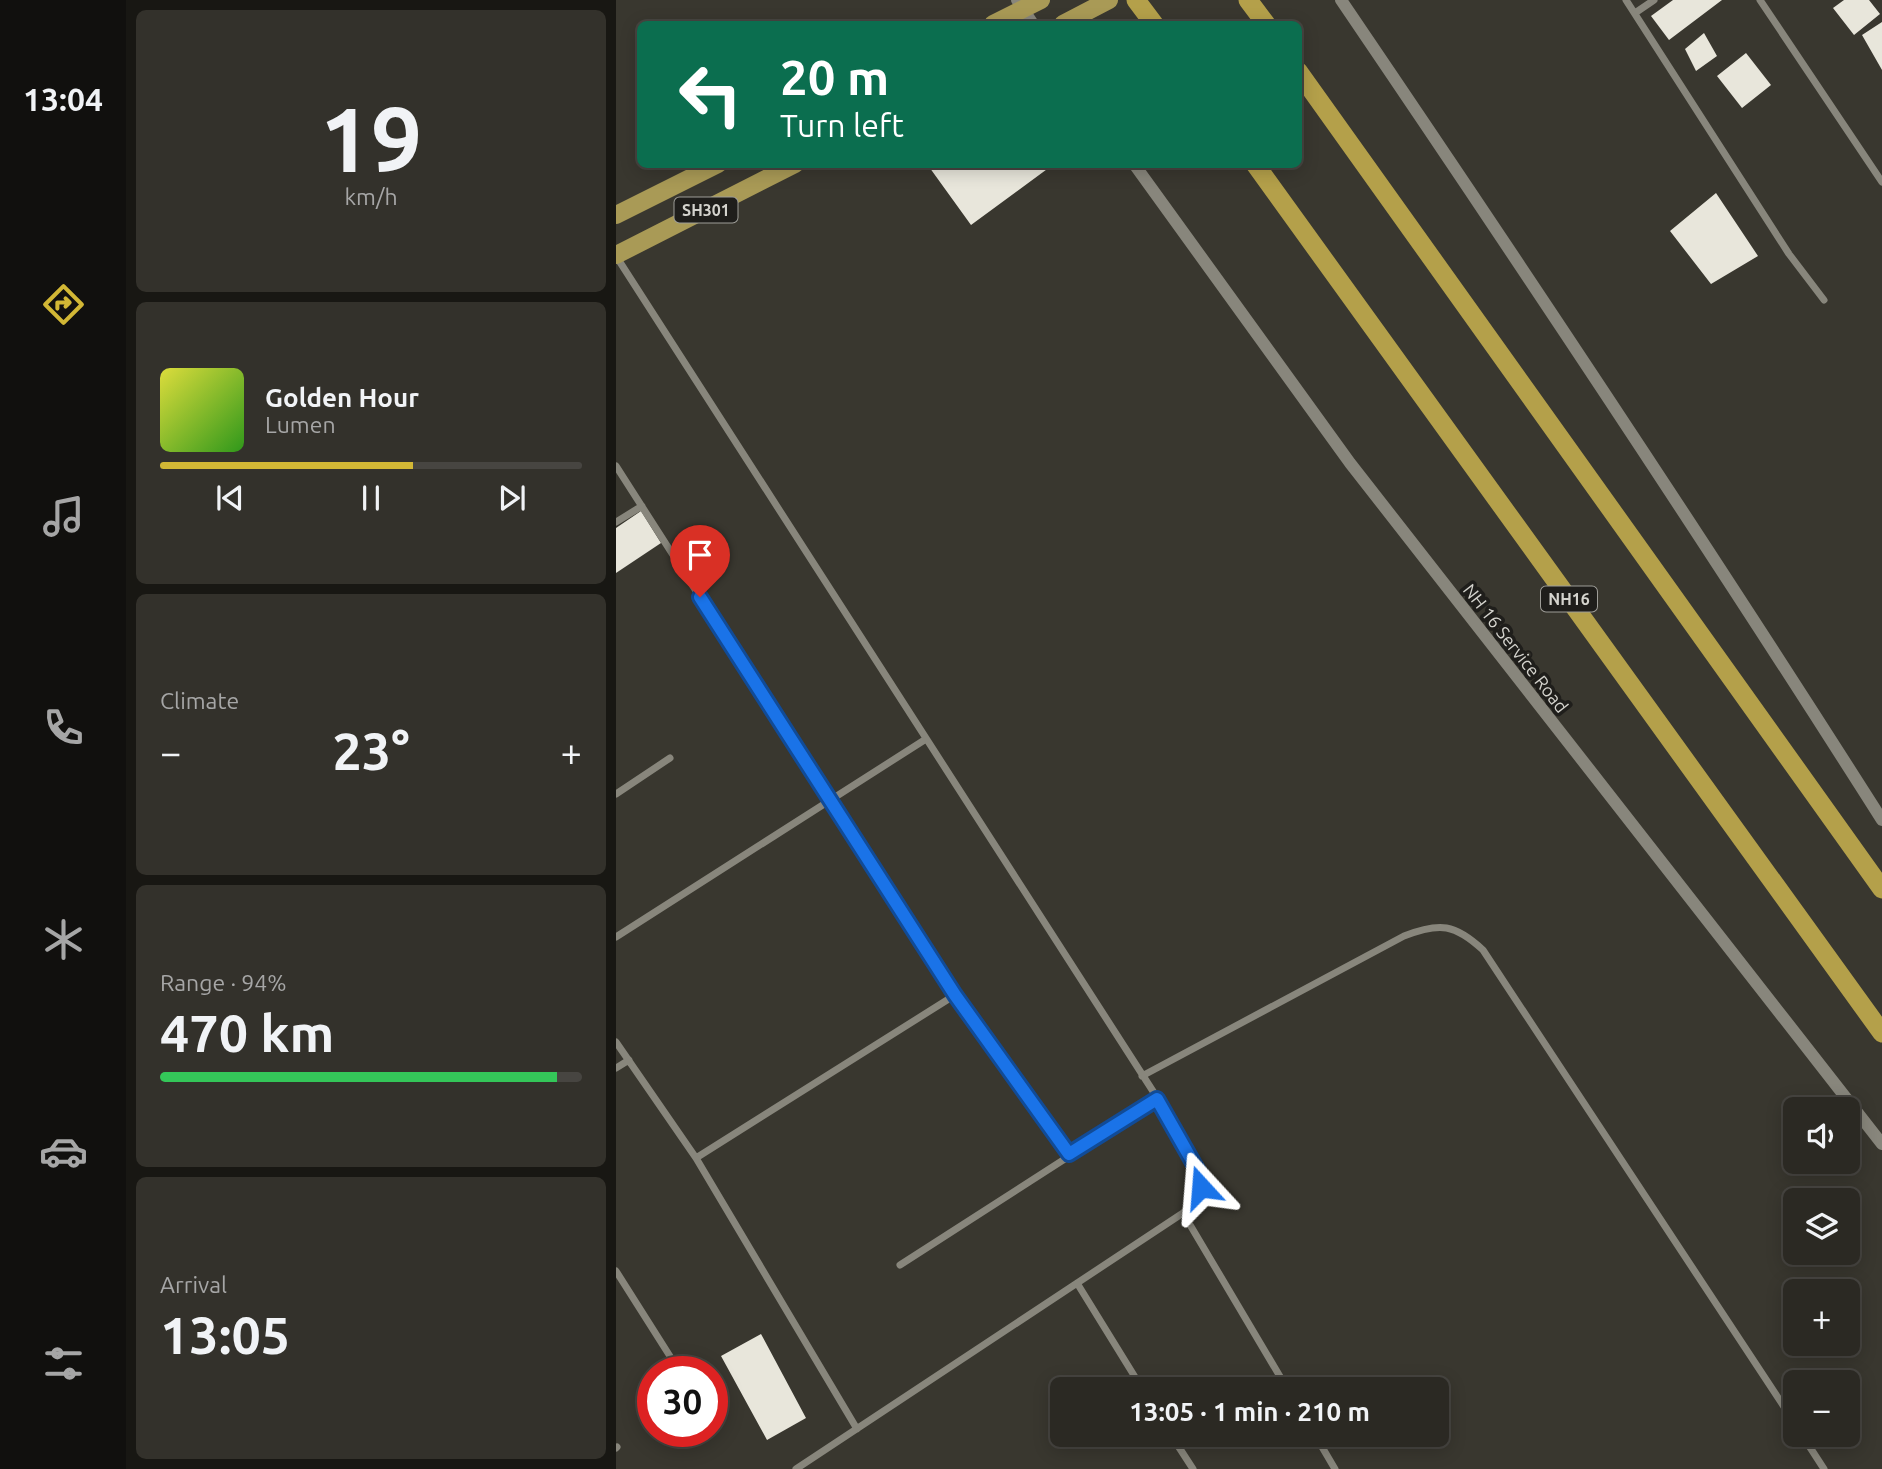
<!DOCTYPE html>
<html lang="en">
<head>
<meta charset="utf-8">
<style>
	:root { --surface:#2b2923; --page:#33312b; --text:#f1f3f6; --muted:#a6a6a6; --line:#474541; --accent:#d2b735 }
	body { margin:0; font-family:Ubuntu,sans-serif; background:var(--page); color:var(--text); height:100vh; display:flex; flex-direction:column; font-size:26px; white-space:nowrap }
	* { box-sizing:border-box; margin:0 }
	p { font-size:23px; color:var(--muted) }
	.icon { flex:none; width:38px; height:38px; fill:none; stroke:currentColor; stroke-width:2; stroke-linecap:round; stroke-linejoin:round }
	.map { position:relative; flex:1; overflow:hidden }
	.sheet { display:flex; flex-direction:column; gap:10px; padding:10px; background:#181713; width:490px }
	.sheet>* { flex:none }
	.hud { position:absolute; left:21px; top:21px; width:665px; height:147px; border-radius:10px; box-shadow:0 4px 18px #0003,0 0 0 2px var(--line); background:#0b6e4f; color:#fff; overflow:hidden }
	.controls { position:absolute; left:1167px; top:1097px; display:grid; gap:14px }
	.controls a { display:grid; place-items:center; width:77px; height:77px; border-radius:10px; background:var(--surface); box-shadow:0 4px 18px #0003,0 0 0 2px var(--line); font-size:35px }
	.speed { position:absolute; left:21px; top:1356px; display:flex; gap:14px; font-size:35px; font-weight:700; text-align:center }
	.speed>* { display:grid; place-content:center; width:91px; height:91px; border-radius:50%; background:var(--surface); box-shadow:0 4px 18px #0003,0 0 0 2px var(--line); line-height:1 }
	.speed .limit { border:10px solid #d22; background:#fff; color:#111 }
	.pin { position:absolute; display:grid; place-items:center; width:60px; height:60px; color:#fff; margin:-72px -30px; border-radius:50% 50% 50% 0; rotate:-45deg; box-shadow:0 0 7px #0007 }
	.pin .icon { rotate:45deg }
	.me { position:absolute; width:77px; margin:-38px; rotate:341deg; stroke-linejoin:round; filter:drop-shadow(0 0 5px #0008) }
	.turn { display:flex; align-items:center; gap:24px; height:147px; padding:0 28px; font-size:32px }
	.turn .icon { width:91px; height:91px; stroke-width:2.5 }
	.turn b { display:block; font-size:49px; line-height:60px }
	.big { font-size:52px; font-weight:700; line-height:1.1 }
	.sheet .tile { flex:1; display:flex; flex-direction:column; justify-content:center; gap:10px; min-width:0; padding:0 24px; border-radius:10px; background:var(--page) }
	.sheet .dial { align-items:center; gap:0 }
	.dial b { font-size:91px; line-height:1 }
	.song { display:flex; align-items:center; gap:21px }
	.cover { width:84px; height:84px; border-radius:10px; background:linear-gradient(135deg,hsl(60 70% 55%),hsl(110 70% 35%)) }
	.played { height:7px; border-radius:4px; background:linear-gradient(90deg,var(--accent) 60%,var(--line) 60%) }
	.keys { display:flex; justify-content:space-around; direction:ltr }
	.heat { display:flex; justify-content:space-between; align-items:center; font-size:38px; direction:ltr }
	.charge { height:10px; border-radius:5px; background:linear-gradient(90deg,#34c759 94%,var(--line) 0) }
	.trip { position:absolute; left:434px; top:1377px; width:399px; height:70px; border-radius:10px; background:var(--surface); box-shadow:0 4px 18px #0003,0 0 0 2px var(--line); font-weight:700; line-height:70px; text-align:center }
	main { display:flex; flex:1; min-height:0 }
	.tab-bar { display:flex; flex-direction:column; width:126px; justify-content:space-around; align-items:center; background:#11100e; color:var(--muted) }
	.tab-bar .icon { width:49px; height:49px }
	.tab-bar .current { color:var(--accent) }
	.tab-bar b { font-size:32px; color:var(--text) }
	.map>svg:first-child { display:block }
</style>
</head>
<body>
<main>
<nav class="tab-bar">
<b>13:04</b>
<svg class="icon current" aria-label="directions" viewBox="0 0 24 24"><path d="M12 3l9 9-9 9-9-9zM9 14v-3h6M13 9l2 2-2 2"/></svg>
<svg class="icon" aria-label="music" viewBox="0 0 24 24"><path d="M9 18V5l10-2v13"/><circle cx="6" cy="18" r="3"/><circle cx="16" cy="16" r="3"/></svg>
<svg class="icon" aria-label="phone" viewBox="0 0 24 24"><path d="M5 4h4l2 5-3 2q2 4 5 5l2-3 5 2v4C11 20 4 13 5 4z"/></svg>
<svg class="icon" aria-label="climate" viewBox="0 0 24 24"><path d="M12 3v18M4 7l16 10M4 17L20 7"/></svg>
<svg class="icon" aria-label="car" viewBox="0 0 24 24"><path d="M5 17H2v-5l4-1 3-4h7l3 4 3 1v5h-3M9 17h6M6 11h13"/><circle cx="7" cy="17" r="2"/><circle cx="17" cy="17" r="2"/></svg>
<svg class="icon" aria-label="filters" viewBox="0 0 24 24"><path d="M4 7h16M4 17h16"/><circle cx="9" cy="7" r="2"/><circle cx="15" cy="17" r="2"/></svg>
</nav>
<section class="sheet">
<div class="tile dial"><b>19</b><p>km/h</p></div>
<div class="tile">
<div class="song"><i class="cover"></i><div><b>Golden Hour</b><p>Lumen</p></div></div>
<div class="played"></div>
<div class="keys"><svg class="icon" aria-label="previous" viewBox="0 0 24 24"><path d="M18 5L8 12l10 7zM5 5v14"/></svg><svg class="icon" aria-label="pause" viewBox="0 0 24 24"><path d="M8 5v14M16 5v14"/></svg><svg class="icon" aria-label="next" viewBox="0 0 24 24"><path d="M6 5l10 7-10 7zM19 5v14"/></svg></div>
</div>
<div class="tile"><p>Climate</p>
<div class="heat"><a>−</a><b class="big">23°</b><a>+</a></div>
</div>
<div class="tile"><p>Range · 94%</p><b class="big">470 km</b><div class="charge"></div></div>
<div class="tile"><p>Arrival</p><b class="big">13:05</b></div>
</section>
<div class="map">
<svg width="1266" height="1469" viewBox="0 0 1266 1469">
	<rect width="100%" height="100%" fill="#39372f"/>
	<path fill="#e8e6db" d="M 1057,0 L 1106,0 L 1053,40 L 1035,16 Z
		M 1228,0 L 1253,0 L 1264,14 L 1238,35 L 1217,8 Z
		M 1266,22 L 1266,70 L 1246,35 Z
		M 1088,33 L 1101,56 L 1080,71 L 1069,49 Z
		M 1130,53 L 1155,85 L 1126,108 L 1101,76 Z
		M 311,164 L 438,164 L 355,225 Z
		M 1100,193 L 1142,256 L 1095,284 L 1054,231 Z
		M 25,511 L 45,543 L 0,573 L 0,528 Z
		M 145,1334 L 190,1418 L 151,1440 L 105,1356 Z"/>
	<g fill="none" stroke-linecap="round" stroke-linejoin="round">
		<path stroke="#88867c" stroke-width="7" d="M 1010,0 L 1173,254 L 1208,300
			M 1144,0 L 1266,182
			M 1019,13 L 1038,0
			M 0,256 L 542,1099 C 553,1120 585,1162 584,1185 C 584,1197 575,1205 567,1213 L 180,1469
			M 0,466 L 339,995 L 453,1154
			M 0,522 L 26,506
			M 0,794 L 54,758
			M 0,937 L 310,739
			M 0,1042 L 80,1158 L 241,1429
			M 0,1068 L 13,1060
			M 526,1076 L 788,936 C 824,922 839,924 867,950 L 1180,1425
			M 80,1158 L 339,995
			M 567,1213 L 672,1390
			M 284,1265 L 542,1099
			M 0,1271 L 64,1372
			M 461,1283 L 527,1390
			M 555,1435 L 577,1469
			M 699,1435 L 719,1469
			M 1186,1435 L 1208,1469
			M 0,1448 L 1,1447"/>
		<path stroke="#88867c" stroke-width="12" d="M 401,0 L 417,24
			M 725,0 C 909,271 1090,543 1266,820
			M 518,164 L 734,463 L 1266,1144"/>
		<path stroke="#a99a56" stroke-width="18" d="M 377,24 L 425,0
			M 447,24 L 493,0
			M 0,215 L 102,164
			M 0,255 L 179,164"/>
		<path stroke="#b4a04a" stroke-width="19" d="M 520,0 L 538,24
			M 632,0 L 650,24
			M 682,71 L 1266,889
			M 639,164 L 1266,1033"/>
	</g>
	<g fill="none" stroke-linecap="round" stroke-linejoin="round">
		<g stroke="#114b97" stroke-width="18">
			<path id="route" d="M 84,597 L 339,995 L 453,1154 L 541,1099 L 583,1173 L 585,1187"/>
		</g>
		<use href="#route" stroke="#1a73e8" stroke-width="12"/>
	</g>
	<g text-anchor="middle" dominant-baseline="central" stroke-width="7" stroke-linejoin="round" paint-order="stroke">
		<g fill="#1f1e1b" stroke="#9e9d98" stroke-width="2">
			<rect x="58.5" y="197.5" width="63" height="25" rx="5"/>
			<rect x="925" y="586.5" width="56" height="25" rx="5"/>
		</g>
		<g font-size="16" font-weight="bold" fill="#d4d3cd">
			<text x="90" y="210">SH301</text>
			<text x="953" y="599">NH16</text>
		</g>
		<g font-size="18" fill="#d4d3cd" stroke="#1f1e1b">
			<text transform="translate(900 648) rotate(52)">NH 16 Service Road</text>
		</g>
	</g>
</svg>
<div class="controls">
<a><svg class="icon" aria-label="sound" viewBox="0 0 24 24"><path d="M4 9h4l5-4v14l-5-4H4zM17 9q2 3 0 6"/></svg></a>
<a><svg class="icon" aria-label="layers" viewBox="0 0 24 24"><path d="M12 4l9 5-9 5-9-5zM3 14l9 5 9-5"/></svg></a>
<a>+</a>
<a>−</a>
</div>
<div class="speed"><div class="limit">30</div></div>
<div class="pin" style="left:84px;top:597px;background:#d93025"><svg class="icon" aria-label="arrive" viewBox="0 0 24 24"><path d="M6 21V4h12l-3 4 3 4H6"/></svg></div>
<svg class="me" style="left:585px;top:1187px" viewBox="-20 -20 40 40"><path d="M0-17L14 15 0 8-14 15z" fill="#1a73e8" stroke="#fff" stroke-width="4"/></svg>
<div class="trip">13:05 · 1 min · 210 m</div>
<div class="hud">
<div class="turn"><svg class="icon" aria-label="left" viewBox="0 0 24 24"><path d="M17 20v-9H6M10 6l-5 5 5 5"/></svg><div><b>20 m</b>Turn left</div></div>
</div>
</div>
</main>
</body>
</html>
